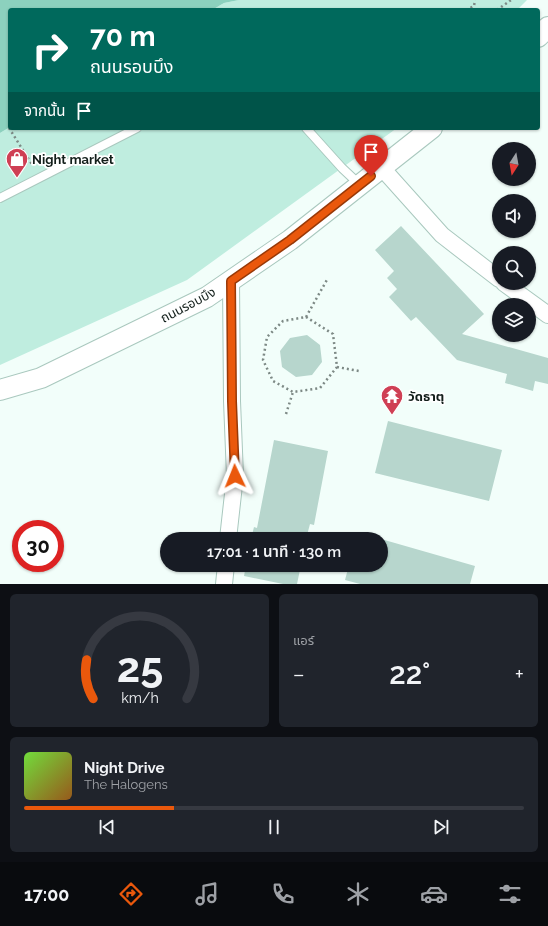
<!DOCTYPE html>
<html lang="th">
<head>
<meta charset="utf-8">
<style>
	:root { --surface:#171b24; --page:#20242c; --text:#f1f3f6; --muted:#9ea1a6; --line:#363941; --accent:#ea580c }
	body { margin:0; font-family:Raleway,"Noto Sans Thai",sans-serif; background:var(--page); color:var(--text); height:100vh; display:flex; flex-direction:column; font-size:15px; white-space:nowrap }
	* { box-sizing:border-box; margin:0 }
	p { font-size:13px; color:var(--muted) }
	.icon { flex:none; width:22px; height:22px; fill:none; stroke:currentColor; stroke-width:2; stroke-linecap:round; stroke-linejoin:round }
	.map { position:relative; height:584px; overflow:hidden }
	.panel { display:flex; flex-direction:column; gap:10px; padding:10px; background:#0d0f14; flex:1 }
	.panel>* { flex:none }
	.hud { position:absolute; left:8px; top:8px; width:532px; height:122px; border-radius:4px; box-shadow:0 1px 3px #0004; background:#00695c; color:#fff; overflow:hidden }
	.needle { width:26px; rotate:191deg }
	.tools { position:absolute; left:492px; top:142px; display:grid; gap:8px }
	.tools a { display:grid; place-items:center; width:44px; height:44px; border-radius:50%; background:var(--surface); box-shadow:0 1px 3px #0004; font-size:20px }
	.speed { position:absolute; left:12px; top:520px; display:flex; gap:8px; font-size:20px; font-weight:700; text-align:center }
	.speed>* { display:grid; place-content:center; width:52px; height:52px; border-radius:50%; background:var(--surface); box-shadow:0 1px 3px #0004; line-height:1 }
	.speed .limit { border:6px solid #d22; background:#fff; color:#111 }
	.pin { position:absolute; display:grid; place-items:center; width:34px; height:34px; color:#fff; margin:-41px -17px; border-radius:50% 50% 50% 0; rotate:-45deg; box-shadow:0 0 4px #0007 }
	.pin .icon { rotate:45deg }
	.me { position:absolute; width:44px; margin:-22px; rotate:358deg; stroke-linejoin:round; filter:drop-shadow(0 0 3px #0008) }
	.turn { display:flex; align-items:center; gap:14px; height:84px; padding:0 16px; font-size:18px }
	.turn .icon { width:52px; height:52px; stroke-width:2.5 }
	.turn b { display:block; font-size:28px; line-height:34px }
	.then { display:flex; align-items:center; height:38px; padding:0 16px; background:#0003; gap:8px; font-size:15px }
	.big { font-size:30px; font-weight:600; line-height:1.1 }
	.panel .card { flex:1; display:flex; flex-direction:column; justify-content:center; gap:6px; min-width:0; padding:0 14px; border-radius:6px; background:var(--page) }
	.panel .dial { align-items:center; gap:0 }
	.dial svg { height:104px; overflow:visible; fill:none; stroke:var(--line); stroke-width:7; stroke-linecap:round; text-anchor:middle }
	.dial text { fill:var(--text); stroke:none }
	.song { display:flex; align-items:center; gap:12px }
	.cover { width:48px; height:48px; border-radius:6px; background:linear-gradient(135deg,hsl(100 70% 55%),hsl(30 70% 35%)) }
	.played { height:4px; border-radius:2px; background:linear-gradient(90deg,var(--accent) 30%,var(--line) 30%) }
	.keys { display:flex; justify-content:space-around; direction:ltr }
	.heat { display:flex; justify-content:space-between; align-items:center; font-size:22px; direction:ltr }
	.panel .tiles { flex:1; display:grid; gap:10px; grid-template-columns:1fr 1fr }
	.card:last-child { grid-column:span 2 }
	.trip { position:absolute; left:160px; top:532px; width:228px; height:40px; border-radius:20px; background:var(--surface); box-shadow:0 1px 3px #0004; font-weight:600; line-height:40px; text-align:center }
	.dock { display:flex; height:64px; justify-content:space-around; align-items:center; background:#090b0e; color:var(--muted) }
	.dock .icon { width:28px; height:28px }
	.dock .selected { color:var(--accent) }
	.dock b { font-size:18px; color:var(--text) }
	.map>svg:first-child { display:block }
</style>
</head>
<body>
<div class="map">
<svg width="548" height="584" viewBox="0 0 548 584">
	<rect width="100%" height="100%" fill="#f2fefa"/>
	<path fill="#bfeddf" d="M 239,0 L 527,0 L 517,10 L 212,10 L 224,3 Z
		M 10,127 L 10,128 L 397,128 L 187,280 L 0,365 L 0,133 Z"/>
	<path fill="#8cd1be" d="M 0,0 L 239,0 L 224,3 L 212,10 L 10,10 L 10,127 L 0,133 Z"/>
	<path fill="#b7d6cd" d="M 401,226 L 484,314 L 462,334 L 548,358 L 548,384 L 535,381 L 533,391 L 505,383 L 507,374 L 457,360 L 416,317 L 411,321 L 389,297 L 397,289 L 387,278 L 394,271 L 375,250 Z
		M 307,335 L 320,345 L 322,362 L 312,375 L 296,377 L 282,367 L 280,351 L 290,338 Z
		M 388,421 L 502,450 L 489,501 L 375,473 Z
		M 274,440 L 328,451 L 314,525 L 310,524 L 306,539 L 251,539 L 254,527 L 257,528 Z
		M 358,533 L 368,535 L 380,539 L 356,539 Z
		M 381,539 L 475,566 L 470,584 L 360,584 L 345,580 L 349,565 L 381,565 Z
		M 246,565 L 301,565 L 297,584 L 283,584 L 244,576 Z"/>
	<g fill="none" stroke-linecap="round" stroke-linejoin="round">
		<g stroke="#a9c8be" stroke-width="10">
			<path id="service" d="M 306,128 L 342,168 L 359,184
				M 0,198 L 137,128"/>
		</g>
		<g stroke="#a9c8be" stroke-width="18">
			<path id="minor" d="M 382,168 L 442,235 L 499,279
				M 504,283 L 548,315
				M 228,539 L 235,476 L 232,401 L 231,281
				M 224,584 L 226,565"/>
		</g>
		<g stroke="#a9c8be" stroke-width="22">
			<path id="tertiary" d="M 538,37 L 548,27
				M 0,390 L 41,378 L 207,297 L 290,240 L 432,128"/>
		</g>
		<path stroke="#7d8985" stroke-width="2.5" stroke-dasharray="2 3" stroke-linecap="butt" d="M 466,10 L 474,6 L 475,0
			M 497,10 L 511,0
			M 9,128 L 33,166
			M 306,317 L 333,334 L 337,367 L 320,388 L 293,392 L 273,381 L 263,360 L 267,337 L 283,321 Z
			M 306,317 L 328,278
			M 337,367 L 359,371
			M 286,414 L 293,392"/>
		<use href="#service" stroke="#fff" stroke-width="8"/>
		<use href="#minor" stroke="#fff" stroke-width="16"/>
		<use href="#tertiary" stroke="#fff" stroke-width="20"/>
	</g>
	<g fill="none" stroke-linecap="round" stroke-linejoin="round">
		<g stroke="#983908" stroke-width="10">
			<path id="route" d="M 235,476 L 232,401 L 231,281 L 290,240 L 371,176"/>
		</g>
		<use href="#route" stroke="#ea580c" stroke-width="7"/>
	</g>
	<defs>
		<g id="shop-pin" transform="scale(1.15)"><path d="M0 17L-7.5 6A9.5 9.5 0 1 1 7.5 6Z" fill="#cf3f54" stroke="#fff"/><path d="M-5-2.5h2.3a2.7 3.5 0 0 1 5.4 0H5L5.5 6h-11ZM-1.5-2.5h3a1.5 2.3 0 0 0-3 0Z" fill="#fff"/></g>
		<g id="temple-pin" transform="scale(1.15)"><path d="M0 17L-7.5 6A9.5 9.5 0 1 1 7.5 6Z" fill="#cf3f54" stroke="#fff"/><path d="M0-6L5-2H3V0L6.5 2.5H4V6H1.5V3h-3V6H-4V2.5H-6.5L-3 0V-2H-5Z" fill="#fff"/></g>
	</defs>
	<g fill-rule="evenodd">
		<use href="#shop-pin" x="17" y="159"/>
		<use href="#temple-pin" x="392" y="396"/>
	</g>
	<g text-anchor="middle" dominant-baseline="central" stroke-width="3.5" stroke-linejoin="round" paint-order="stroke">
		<g font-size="13" font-weight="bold" fill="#121e1a" stroke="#fff" text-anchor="start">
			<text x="32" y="159">Night market</text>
			<text x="408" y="396">วัดธาตุ</text>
		</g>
		<g font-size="13" fill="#121e1a" stroke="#fff">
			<text transform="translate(188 305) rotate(-28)">ถนนรอบบึง</text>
		</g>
	</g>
</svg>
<div class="tools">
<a><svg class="needle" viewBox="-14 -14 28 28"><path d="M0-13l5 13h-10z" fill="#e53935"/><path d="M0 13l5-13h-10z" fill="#9ea1a6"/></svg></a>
<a><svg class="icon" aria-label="sound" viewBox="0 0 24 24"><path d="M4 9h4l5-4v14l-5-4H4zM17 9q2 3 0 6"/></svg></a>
<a><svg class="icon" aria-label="search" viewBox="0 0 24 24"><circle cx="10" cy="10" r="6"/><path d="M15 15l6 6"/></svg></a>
<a><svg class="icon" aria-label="layers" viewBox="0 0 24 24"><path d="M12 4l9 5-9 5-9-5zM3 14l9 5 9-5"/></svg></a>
</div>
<div class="speed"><div class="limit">30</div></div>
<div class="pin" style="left:371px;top:176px;background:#d93025"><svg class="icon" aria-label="arrive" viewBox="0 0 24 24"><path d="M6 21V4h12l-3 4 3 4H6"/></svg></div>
<svg class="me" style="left:235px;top:476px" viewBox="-20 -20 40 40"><path d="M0-17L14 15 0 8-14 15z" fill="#ea580c" stroke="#fff" stroke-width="4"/></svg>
<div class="trip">17:01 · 1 นาที · 130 m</div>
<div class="hud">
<div class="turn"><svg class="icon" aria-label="right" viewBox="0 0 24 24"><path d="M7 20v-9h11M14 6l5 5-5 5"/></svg><div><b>70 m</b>ถนนรอบบึง</div></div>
<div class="then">จากนั้น<svg class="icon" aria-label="arrive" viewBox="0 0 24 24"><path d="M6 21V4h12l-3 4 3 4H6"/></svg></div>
</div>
</div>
<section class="panel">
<div class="tiles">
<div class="card dial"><svg viewBox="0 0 100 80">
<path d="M14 69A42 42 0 1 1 86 69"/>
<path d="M14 69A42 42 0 0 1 9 39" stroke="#ea580c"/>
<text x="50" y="56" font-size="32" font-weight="700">25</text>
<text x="50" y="72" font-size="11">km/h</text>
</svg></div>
<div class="card"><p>แอร์</p>
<div class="heat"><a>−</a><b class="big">22°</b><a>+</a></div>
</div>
<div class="card">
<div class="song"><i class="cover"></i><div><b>Night Drive</b><p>The Halogens</p></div></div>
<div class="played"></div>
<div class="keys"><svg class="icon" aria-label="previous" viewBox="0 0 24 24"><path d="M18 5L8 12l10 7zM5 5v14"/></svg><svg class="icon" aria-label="pause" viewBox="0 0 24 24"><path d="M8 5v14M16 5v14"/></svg><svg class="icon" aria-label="next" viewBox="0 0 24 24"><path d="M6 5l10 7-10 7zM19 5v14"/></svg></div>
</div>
</div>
</section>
<nav class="dock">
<b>17:00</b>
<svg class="icon selected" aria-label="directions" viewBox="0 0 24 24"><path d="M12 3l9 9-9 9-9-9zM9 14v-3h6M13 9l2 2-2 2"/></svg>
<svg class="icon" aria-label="music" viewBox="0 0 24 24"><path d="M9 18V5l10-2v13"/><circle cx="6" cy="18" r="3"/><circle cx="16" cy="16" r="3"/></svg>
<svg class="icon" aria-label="phone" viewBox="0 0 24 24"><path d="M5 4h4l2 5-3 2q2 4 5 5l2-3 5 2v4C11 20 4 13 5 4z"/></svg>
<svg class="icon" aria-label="climate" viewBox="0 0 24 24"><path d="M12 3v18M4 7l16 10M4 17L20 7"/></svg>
<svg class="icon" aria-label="car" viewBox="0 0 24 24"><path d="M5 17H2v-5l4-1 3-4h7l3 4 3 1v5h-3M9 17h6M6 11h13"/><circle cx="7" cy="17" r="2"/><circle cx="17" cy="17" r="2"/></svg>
<svg class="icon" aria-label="filters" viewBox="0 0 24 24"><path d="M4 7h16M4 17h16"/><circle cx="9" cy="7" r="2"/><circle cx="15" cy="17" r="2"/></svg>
</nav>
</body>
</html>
